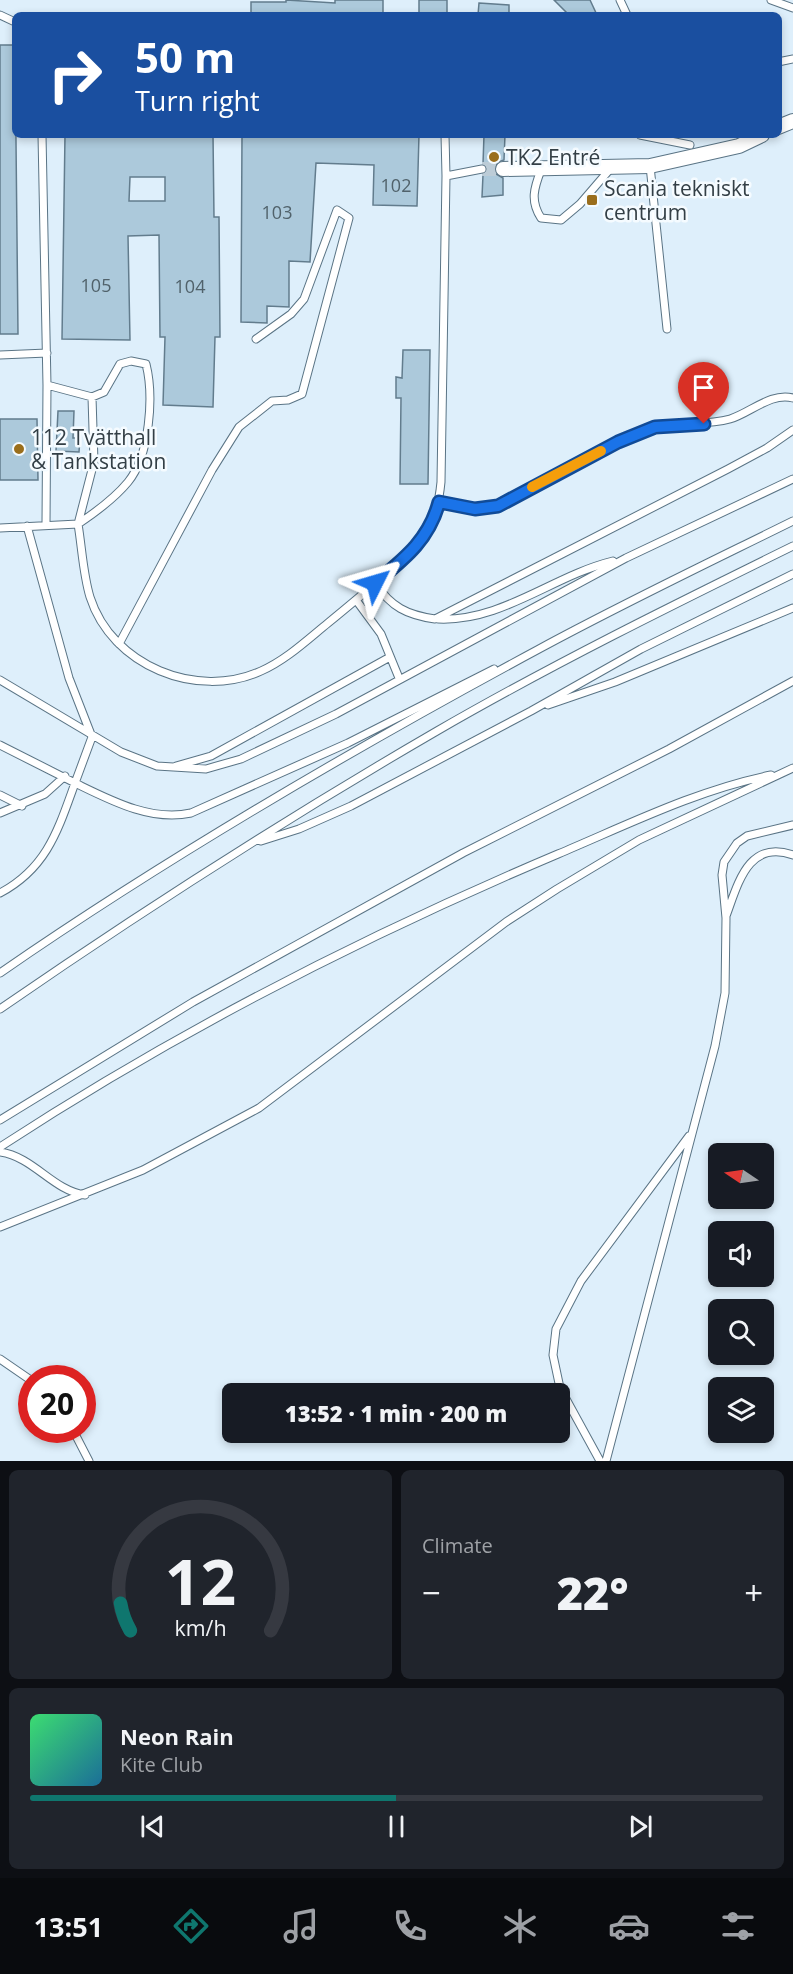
<!DOCTYPE html>
<html lang="en">
<head>
<meta charset="utf-8">
<style>
	:root { --surface:#171b24; --page:#20242c; --text:#f1f3f6; --muted:#9ea1a6; --line:#363941; --accent:#0f766e }
	body { margin:0; font-family:"Open Sans",sans-serif; background:var(--page); color:var(--text); height:100vh; display:flex; flex-direction:column; font-size:22px; white-space:nowrap }
	* { box-sizing:border-box; margin:0 }
	p { font-size:20px; color:var(--muted) }
	.icon { flex:none; width:33px; height:33px; fill:none; stroke:currentColor; stroke-width:2; stroke-linecap:round; stroke-linejoin:round }
	.map { position:relative; height:1461px; overflow:hidden }
	.details { display:flex; flex-direction:column; gap:9px; padding:9px; background:#0d0f14; flex:1 }
	.details>* { flex:none }
	.guide { position:absolute; left:12px; top:12px; width:770px; height:126px; border-radius:9px; box-shadow:0 3px 9px #0003; background:#1a4fa0; color:#fff; overflow:hidden }
	.needle { width:39px; rotate:283deg }
	.buttons { position:absolute; left:708px; top:1143px; display:grid; gap:12px }
	.buttons a { display:grid; place-items:center; width:66px; height:66px; border-radius:9px; background:var(--surface); box-shadow:0 3px 9px #0003; font-size:30px }
	.speed { position:absolute; left:18px; top:1365px; display:flex; gap:12px; font-size:30px; font-weight:700; text-align:center }
	.speed>* { display:grid; place-content:center; width:78px; height:78px; border-radius:50%; background:var(--surface); box-shadow:0 3px 9px #0003; line-height:1 }
	.speed .limit { border:9px solid #d22; background:#fff; color:#111 }
	.pin { position:absolute; display:grid; place-items:center; width:51px; height:51px; color:#fff; margin:-62px -26px; border-radius:50% 50% 50% 0; rotate:-45deg; box-shadow:0 0 6px #0007 }
	.pin .icon { rotate:45deg }
	.me { position:absolute; width:66px; margin:-33px; rotate:50deg; stroke-linejoin:round; filter:drop-shadow(0 0 4px #0008) }
	.turn { display:flex; align-items:center; gap:21px; height:126px; padding:0 24px; font-size:27px }
	.turn .icon { width:78px; height:78px; stroke-width:2.5 }
	.turn b { display:block; font-size:42px; line-height:51px }
	.big { font-size:45px; font-weight:800; line-height:1.1 }
	.details .card { flex:1; display:flex; flex-direction:column; justify-content:center; gap:9px; min-width:0; padding:0 21px; border-radius:9px; background:var(--page) }
	.details .dial { align-items:center; gap:0 }
	.dial svg { height:156px; overflow:visible; fill:none; stroke:var(--line); stroke-width:7; stroke-linecap:round; text-anchor:middle }
	.dial text { fill:var(--text); stroke:none }
	.song { display:flex; align-items:center; gap:18px }
	.cover { width:72px; height:72px; border-radius:9px; background:linear-gradient(135deg,hsl(140 70% 55%),hsl(200 70% 35%)) }
	.played { height:6px; border-radius:3px; background:linear-gradient(90deg,var(--accent) 50%,var(--line) 50%) }
	.keys { display:flex; justify-content:space-around; direction:ltr }
	.heat { display:flex; justify-content:space-between; align-items:center; font-size:33px; direction:ltr }
	.details .tiles { flex:1; display:grid; gap:9px; grid-template-columns:1fr 1fr }
	.card:last-child { grid-column:span 2 }
	.trip { position:absolute; left:222px; top:1383px; width:348px; height:60px; border-radius:9px; background:var(--surface); box-shadow:0 3px 9px #0003; font-weight:800; line-height:60px; text-align:center }
	.dock { display:flex; height:96px; justify-content:space-around; align-items:center; background:#090b0e; color:var(--muted) }
	.dock .icon { width:42px; height:42px }
	.dock .current { color:var(--accent) }
	.dock b { font-size:27px; color:var(--text) }
	.map>svg:first-child { display:block }
</style>
</head>
<body>
<div class="map">
<svg width="793" height="1461" viewBox="0 0 793 1461">
	<rect width="100%" height="100%" fill="#deeffb"/>
	<path fill="#acc9db" stroke="#627c8d" stroke-width="1.5" fill-rule="evenodd" d="M 286,0 L 335,3 L 335,0 L 383,0 L 383,15 L 251,15 L 251,2 L 286,2 Z
		M 419,0 L 447,0 L 447,15 L 419,15 Z
		M 554,0 L 590,0 L 597,15 L 569,15 Z
		M 479,3 L 509,5 L 509,15 L 478,15 Z
		M 0,45 L 15,45 L 18,334 L 0,334 Z
		M 65,135 L 213,135 L 214,217 L 219,217 L 220,337 L 215,337 L 213,407 L 163,405 L 165,337 L 160,337 L 159,235 L 128,236 L 130,340 L 62,339 ZM 130,177 L 165,177 L 165,201 L 129,201 Z
		M 242,135 L 419,135 L 417,206 L 373,205 L 374,165 L 316,163 L 310,262 L 289,261 L 289,307 L 267,306 L 267,323 L 241,322 Z
		M 484,135 L 505,135 L 504,160 L 498,162 L 494,169 L 496,174 L 503,178 L 503,195 L 482,197 L 483,175 L 488,169 L 483,164 Z
		M 403,350 L 430,350 L 428,484 L 400,484 L 401,398 L 396,398 L 396,377 L 402,378 Z
		M 58,411 L 74,411 L 73,438 L 80,438 L 79,452 L 56,451 Z
		M 0,419 L 37,419 L 38,480 L 0,480 Z"/>
	<g fill="none" stroke-linecap="round" stroke-linejoin="round">
		<path stroke="#bcccd7" stroke-width="14" stroke-dasharray="14 7" stroke-linecap="butt" d="M 482,169 L 503,169"/>
		<g stroke="#5a7485" stroke-width="9">
			<path id="service" d="M 620,0 L 627,15
				M 771,0 L 793,8
				M 0,15 L 15,22
				M 778,62 L 793,59
				M 42,135 L 47,385
				M 445,135 L 446,176
				M 640,135 L 690,145
				M 650,166 L 667,329
				M 541,170 C 534,188 530,201 541,218 L 561,220 L 580,204 L 611,168
				M 0,355 L 47,353
				M 439,502 L 475,509 L 498,506 C 546,480 600,444 653,428 C 677,421 705,426 730,419 C 750,413 771,392 793,398
				M 46,524 L 47,385 L 92,397 L 104,392 L 120,364 L 131,361 L 146,364 C 154,396 150,455 128,482 C 114,499 96,512 78,524 C 82,548 83,574 90,597 C 112,666 197,700 261,671 C 286,660 307,640 328,623 C 355,601 382,578 409,555 C 430,533 438,513 441,482 L 446,176 L 482,169
				M 0,528 L 78,524 L 94,462 L 92,397
				M 375,583 C 391,607 407,615 435,619 L 728,469 L 767,448 L 793,430
				M 356,600 L 381,634 L 399,678
				M 438,619 C 502,622 552,576 613,561
				M 119,644 L 212,470 L 239,427 L 272,401 L 288,400 L 302,394 L 349,218 L 337,210 L 304,299 L 291,314 L 256,339
				M 0,680 L 121,752 L 157,766 L 206,769 L 241,759 L 336,714 L 626,558 L 793,479
				M 548,705 L 615,682 L 793,608
				M 0,745 L 75,783 L 92,737 L 69,678 L 27,526
				M 176,766 L 211,756 L 390,657
				M 0,795 L 22,806
				M 0,813 L 45,794 L 65,776
				M 261,841 L 299,829 L 351,806 L 531,711 L 641,649 L 793,574
				M 0,893 C 47,868 58,830 75,783 C 110,800 151,822 191,813 L 348,743 L 494,669
				M 726,916 C 738,884 748,839 793,855
				M 0,973 C 172,854 355,748 539,649 C 622,604 708,563 793,521
				M 0,1009 C 142,911 287,818 437,731 C 553,664 673,605 793,546
				M 0,1120 L 193,1002 L 463,853 L 669,749 L 793,681
				M 0,1147 C 176,1032 364,936 558,854 C 627,825 697,790 771,775
				M 0,1152 C 34,1157 52,1190 85,1195
				M 0,1227 L 143,1170 L 259,1108 L 506,922 L 557,889 L 639,840 L 793,768
				M 0,1359 L 32,1381
				M 73,1430 L 89,1461
				M 600,1461 L 560,1388 L 553,1355 L 556,1329 L 581,1281 L 689,1136
				M 606,1461 L 715,1046 L 725,993 L 726,918 L 722,875 L 724,862 L 737,843 L 747,836 L 793,825"/>
		</g>
		<g stroke="#5a7485" stroke-width="16">
			<path id="minor" d="M 778,127 L 793,121
				M 503,169 L 650,166 L 739,146 L 762,135"/>
		</g>
		<use href="#service" stroke="#fff" stroke-width="7"/>
		<use href="#minor" stroke="#fff" stroke-width="14"/>
	</g>
	<g fill="none" stroke-linecap="round" stroke-linejoin="round">
		<g stroke="#114b97" stroke-width="15">
			<path id="route" d="M 375,583 C 404,559 429,540 439,502 L 475,509 L 498,506 L 618,442 L 655,427 L 704,424"/>
		</g>
		<use href="#route" stroke="#1a73e8" stroke-width="10"/>
		<path stroke="#f59e0b" stroke-width="10" d="M 532,487 L 601,451"/>
	</g>
	<g fill="#9a6e1c" stroke="#f5fbff" stroke-width="2">
		<circle cx="494" cy="157" r="6"/>
		<rect x="586" y="194" width="12" height="12" rx="3"/>
		<circle cx="19" cy="449" r="6"/>
	</g>
	<g text-anchor="middle" dominant-baseline="central" stroke-width="5" stroke-linejoin="round" paint-order="stroke">
		<g font-size="18" fill="#51626b">
			<text x="396" y="185">102</text>
			<text x="277" y="212">103</text>
			<text x="96" y="285">105</text>
			<text x="190" y="286">104</text>
		</g>
		<g font-size="21" fill="#333f46" stroke="#f5fbff" text-anchor="start">
			<text x="506" y="157">TK2 Entré</text>
			<text x="604" y="188">Scania tekniskt<tspan x="604" dy="24">centrum</tspan></text>
			<text x="31" y="437">112 Tvätthall<tspan x="31" dy="24">&amp; Tankstation</tspan></text>
		</g>
	</g>
</svg>
<div class="buttons">
<a><svg class="needle" viewBox="-14 -14 28 28"><path d="M0-13l5 13h-10z" fill="#e53935"/><path d="M0 13l5-13h-10z" fill="#9ea1a6"/></svg></a>
<a><svg class="icon" aria-label="sound" viewBox="0 0 24 24"><path d="M4 9h4l5-4v14l-5-4H4zM17 9q2 3 0 6"/></svg></a>
<a><svg class="icon" aria-label="search" viewBox="0 0 24 24"><circle cx="10" cy="10" r="6"/><path d="M15 15l6 6"/></svg></a>
<a><svg class="icon" aria-label="layers" viewBox="0 0 24 24"><path d="M12 4l9 5-9 5-9-5zM3 14l9 5 9-5"/></svg></a>
</div>
<div class="speed"><div class="limit">20</div></div>
<div class="pin" style="left:704px;top:424px;background:#d93025"><svg class="icon" aria-label="arrive" viewBox="0 0 24 24"><path d="M6 21V4h12l-3 4 3 4H6"/></svg></div>
<svg class="me" style="left:375px;top:583px" viewBox="-20 -20 40 40"><path d="M0-17L14 15 0 8-14 15z" fill="#1a73e8" stroke="#fff" stroke-width="4"/></svg>
<div class="trip">13:52 · 1 min · 200 m</div>
<div class="guide">
<div class="turn"><svg class="icon" aria-label="right" viewBox="0 0 24 24"><path d="M7 20v-9h11M14 6l5 5-5 5"/></svg><div><b>50 m</b>Turn right</div></div>
</div>
</div>
<section class="details">
<div class="tiles">
<div class="card dial"><svg viewBox="0 0 100 80">
<path d="M14 69A42 42 0 1 1 86 69"/>
<path d="M14 69A42 42 0 0 1 9 55" stroke="#0f766e"/>
<text x="50" y="56" font-size="32" font-weight="700">12</text>
<text x="50" y="72" font-size="11">km/h</text>
</svg></div>
<div class="card"><p>Climate</p>
<div class="heat"><a>−</a><b class="big">22°</b><a>+</a></div>
</div>
<div class="card">
<div class="song"><i class="cover"></i><div><b>Neon Rain</b><p>Kite Club</p></div></div>
<div class="played"></div>
<div class="keys"><svg class="icon" aria-label="previous" viewBox="0 0 24 24"><path d="M18 5L8 12l10 7zM5 5v14"/></svg><svg class="icon" aria-label="pause" viewBox="0 0 24 24"><path d="M8 5v14M16 5v14"/></svg><svg class="icon" aria-label="next" viewBox="0 0 24 24"><path d="M6 5l10 7-10 7zM19 5v14"/></svg></div>
</div>
</div>
</section>
<nav class="dock">
<b>13:51</b>
<svg class="icon current" aria-label="directions" viewBox="0 0 24 24"><path d="M12 3l9 9-9 9-9-9zM9 14v-3h6M13 9l2 2-2 2"/></svg>
<svg class="icon" aria-label="music" viewBox="0 0 24 24"><path d="M9 18V5l10-2v13"/><circle cx="6" cy="18" r="3"/><circle cx="16" cy="16" r="3"/></svg>
<svg class="icon" aria-label="phone" viewBox="0 0 24 24"><path d="M5 4h4l2 5-3 2q2 4 5 5l2-3 5 2v4C11 20 4 13 5 4z"/></svg>
<svg class="icon" aria-label="climate" viewBox="0 0 24 24"><path d="M12 3v18M4 7l16 10M4 17L20 7"/></svg>
<svg class="icon" aria-label="car" viewBox="0 0 24 24"><path d="M5 17H2v-5l4-1 3-4h7l3 4 3 1v5h-3M9 17h6M6 11h13"/><circle cx="7" cy="17" r="2"/><circle cx="17" cy="17" r="2"/></svg>
<svg class="icon" aria-label="filters" viewBox="0 0 24 24"><path d="M4 7h16M4 17h16"/><circle cx="9" cy="7" r="2"/><circle cx="15" cy="17" r="2"/></svg>
</nav>
</body>
</html>
